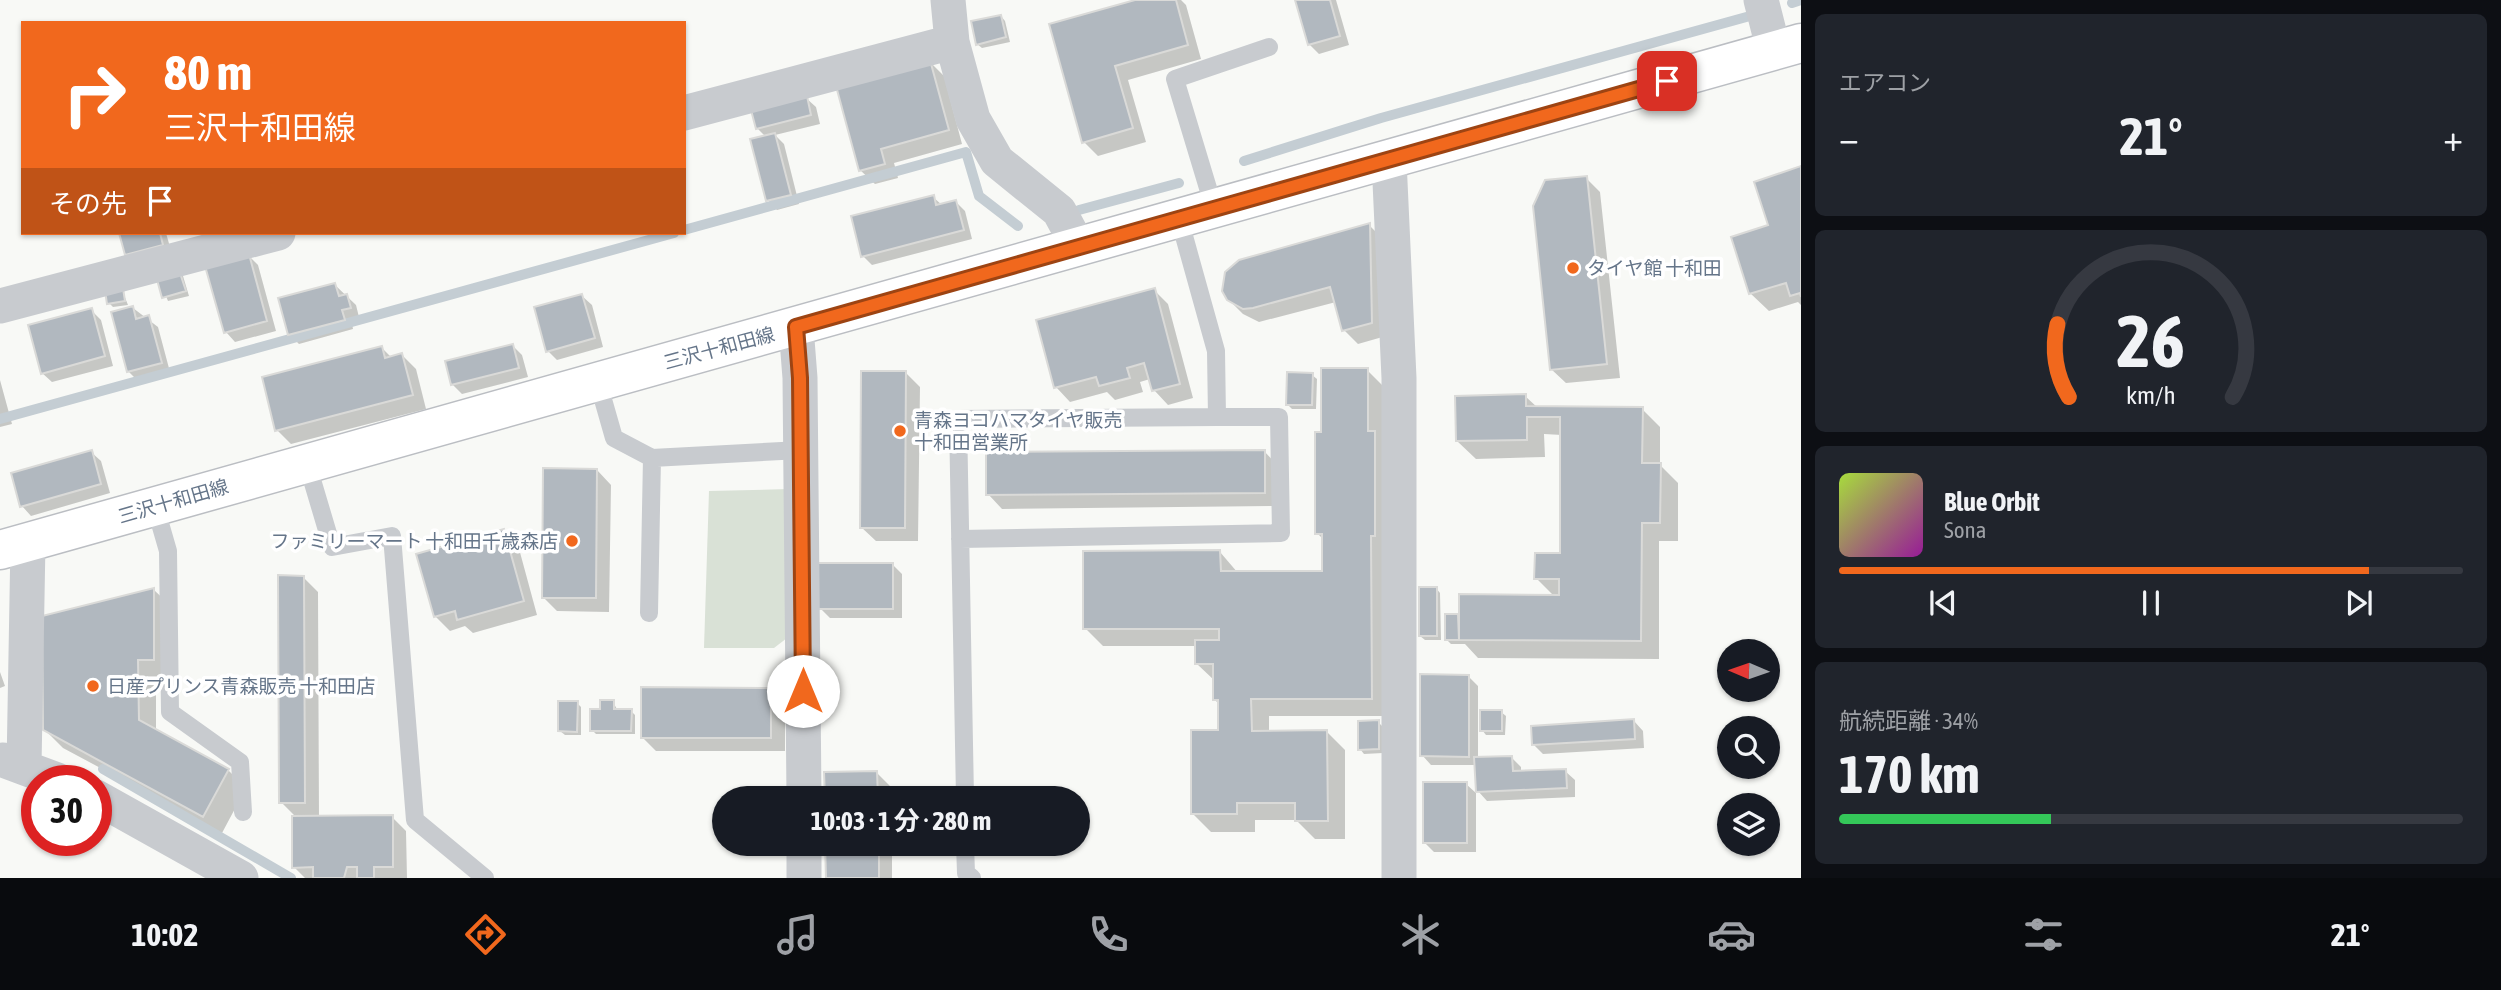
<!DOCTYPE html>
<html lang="ja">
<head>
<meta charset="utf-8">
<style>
	:root { --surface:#171b24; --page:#20242c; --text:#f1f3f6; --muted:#9ea1a6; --line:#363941; --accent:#f1681d }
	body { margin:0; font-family:"Asap Condensed","Noto Sans JP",sans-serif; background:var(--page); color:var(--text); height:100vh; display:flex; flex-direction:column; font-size:26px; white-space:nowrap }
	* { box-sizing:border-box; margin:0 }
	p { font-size:23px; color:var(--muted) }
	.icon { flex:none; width:38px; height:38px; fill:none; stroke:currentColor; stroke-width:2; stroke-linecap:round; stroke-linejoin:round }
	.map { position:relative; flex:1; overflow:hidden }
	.sheet { display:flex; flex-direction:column; gap:14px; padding:14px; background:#0d0f14; width:700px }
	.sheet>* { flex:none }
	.banner { position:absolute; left:21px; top:21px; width:665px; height:214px; border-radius:0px; box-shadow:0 2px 5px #0004; background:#f1681d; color:#fff; overflow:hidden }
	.needle { width:46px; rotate:272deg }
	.fabs { position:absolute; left:1717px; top:639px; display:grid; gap:14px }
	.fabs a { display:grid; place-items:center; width:63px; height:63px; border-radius:50%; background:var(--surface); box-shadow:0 2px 5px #0004; font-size:35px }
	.speed { position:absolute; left:21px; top:765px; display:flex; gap:14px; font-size:35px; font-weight:700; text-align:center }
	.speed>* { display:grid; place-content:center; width:91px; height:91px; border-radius:50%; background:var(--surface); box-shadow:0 2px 5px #0004; line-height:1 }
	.speed .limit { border:10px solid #d22; background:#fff; color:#111 }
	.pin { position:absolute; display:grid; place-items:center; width:60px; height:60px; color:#fff; margin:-30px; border-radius:14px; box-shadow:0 4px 10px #0006 }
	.me { position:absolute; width:77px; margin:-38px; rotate:0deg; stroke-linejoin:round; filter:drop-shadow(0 0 5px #0008) }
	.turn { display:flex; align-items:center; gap:24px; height:147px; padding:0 28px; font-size:32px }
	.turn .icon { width:91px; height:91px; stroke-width:2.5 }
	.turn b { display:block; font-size:49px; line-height:60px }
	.then { display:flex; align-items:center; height:66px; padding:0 28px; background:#0003; gap:14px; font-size:26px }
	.big { font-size:52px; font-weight:700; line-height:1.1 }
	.sheet .widget { flex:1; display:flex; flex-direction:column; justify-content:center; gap:10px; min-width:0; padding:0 24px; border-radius:10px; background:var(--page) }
	.sheet .dial { align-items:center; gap:0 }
	.dial svg { height:182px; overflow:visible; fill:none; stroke:var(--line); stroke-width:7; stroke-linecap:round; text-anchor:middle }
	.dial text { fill:var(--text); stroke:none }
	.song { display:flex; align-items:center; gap:21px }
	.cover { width:84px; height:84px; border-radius:10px; background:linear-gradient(135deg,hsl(80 70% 55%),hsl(300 70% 35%)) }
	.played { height:7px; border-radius:4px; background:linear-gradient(90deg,var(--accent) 85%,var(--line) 85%) }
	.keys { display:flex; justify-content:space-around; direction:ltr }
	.heat { display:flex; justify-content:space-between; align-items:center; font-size:38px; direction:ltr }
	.charge { height:10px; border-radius:5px; background:linear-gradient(90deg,#34c759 34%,var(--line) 0) }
	.trip { position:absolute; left:712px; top:786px; width:378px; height:70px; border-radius:35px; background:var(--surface); box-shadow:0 2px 5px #0004; font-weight:700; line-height:70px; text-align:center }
	.tab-bar { display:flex; height:112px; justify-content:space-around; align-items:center; background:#090b0e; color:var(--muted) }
	.tab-bar .icon { width:49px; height:49px }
	.tab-bar .current { color:var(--accent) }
	.tab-bar b { font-size:32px; color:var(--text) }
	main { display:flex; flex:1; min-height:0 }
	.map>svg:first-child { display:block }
</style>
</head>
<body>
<main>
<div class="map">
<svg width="1801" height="878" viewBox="0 0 1801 878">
	<rect width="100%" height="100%" fill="#f8f9f6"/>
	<path fill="#d9e1d6" d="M 789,489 L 787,638 L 774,648 L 704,648 L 709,491 Z"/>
	<path fill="#0003" d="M 1141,0 L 1181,0 L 1186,5 L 1201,59 L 1128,80 L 1146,142 L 1098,156 L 1084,142 Z
		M 1297,0 L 1336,0 L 1349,45 L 1319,54 L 1309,44 Z
		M 1001,16 L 1005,21 L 1010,42 L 982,48 L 977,44 Z
		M 930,62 L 944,76 L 962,144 L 894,163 L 898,178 L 875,184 L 860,170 Z
		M 806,98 L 816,107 L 820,124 L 775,135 L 784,144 L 799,204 L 777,210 L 768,200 L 766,137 L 757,128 Z
		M 1801,168 L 1801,305 L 1798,302 L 1769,311 L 1750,293 L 1770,226 Z
		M 1586,178 L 1600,192 L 1620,378 L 1566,383 L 1551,369 Z
		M 933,197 L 942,205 L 956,202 L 965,211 L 972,239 L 872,265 L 863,256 Z
		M 1369,225 L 1383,239 L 1386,336 L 1358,344 L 1344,330 L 1336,302 L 1259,322 L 1243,314 L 1228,299 Z
		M 121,233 L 166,233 L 172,254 L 136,264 L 127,255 Z
		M 249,256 L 258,265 L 276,331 L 235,342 L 226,332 Z
		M 183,276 L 189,296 L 168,301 L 158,277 Z
		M 335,285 L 356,305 L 359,317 L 351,319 L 353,329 L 299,344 L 289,334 Z
		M 122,290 L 128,305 L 113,307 L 109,303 Z
		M 1154,290 L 1168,304 L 1193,398 L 1168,405 L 1154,390 L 1150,379 L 1140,382 L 1143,392 L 1115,400 L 1107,392 L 1070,402 L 1056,387 Z
		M 582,296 L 592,305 L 603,347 L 557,360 L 548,351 Z
		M 133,308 L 158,327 L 170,372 L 138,381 L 128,371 Z
		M 91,310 L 101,320 L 113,366 L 52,382 L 42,373 Z
		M 513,346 L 522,355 L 528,377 L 462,394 L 452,384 Z
		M 382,348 L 392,358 L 402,355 L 416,369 L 426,409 L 291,444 L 277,430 Z
		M 1367,370 L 1385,388 L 1389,716 L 1269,716 L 1269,732 L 1327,732 L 1345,750 L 1345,839 L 1315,839 L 1296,820 L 1255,820 L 1255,832 L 1211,832 L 1193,814 L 1220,732 L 1220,705 L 1214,699 L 1215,681 L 1197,664 L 1197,646 L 1103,646 L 1085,628 L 1220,552 L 1238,573 L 1323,573 L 1324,540 L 1317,533 L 1323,433 Z
		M 906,373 L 920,387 L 918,541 L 876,541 L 861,527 Z
		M 1312,375 L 1317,379 L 1316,409 L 1292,409 L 1288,405 Z
		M 0,380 L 12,424 L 0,427 Z
		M 1525,396 L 1538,408 L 1642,409 L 1660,427 L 1660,465 L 1678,483 L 1678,541 L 1659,541 L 1659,659 L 1478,658 L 1465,644 L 1451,644 L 1446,639 L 1458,615 L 1460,618 L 1554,596 L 1536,578 L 1562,555 L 1562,435 L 1544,434 L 1545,457 L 1476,459 L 1457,441 Z
		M 1264,451 L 1278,466 L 1279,506 L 1002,509 L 988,494 Z
		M 91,452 L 101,461 L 110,493 L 31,516 L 22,506 Z
		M 597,470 L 611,485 L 609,612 L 557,611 L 543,597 Z
		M 504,531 L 518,545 L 537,615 L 473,633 L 465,626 L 450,631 L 435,616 Z
		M 893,565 L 902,574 L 902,618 L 830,618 L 820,608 Z
		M 303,577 L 318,592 L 319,817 L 392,817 L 406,831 L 407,878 L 305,878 L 294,867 L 296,817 L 281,802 Z
		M 1436,588 L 1440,593 L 1441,640 L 1425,640 L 1420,636 Z
		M 154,590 L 172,607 L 172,677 L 156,677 L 156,732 L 228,770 L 246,788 L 222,833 L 63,748 L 44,729 Z
		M 0,672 L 5,686 L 0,688 Z
		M 1468,676 L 1478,686 L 1478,759 L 1511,757 L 1521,767 L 1521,772 L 1565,771 L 1575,780 L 1575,797 L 1487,801 L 1478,791 L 1476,765 L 1431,765 L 1422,755 Z
		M 771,689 L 785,703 L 785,751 L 656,751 L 642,737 Z
		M 613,702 L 618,711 L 631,711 L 635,715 L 635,734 L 596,734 L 592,730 L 602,711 Z
		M 577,703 L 581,707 L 581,735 L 565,735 L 560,731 Z
		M 1501,712 L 1506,716 L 1505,735 L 1486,735 L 1482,730 Z
		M 1634,721 L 1643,731 L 1644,748 L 1543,754 L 1534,745 Z
		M 1378,722 L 1382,726 L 1383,753 L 1364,754 L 1360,749 Z
		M 877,773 L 891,787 L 891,798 L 827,798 Z
		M 1466,784 L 1476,793 L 1476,852 L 1434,852 L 1425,843 Z
		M 827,844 L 892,844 L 892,878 L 828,878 Z"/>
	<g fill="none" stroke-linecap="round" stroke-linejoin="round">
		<path stroke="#c4cdd3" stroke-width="10" d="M 1792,3 L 1801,0
			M 1244,161 L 1381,118 L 1750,16
			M 1079,210 L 1179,183
			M 684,230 L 966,152 L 979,196 L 1018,226
			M 0,419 L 674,233
			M 103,769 L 291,878"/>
	</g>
	<path fill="#b1b8bf" stroke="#dadad8" stroke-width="2" d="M 1135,0 L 1176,0 L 1188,45 L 1115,66 L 1133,128 L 1082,143 L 1049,24 Z
		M 1295,0 L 1330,0 L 1340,36 L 1308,45 Z
		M 1001,15 L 1006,37 L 976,45 L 971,21 Z
		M 930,60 L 949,130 L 881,149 L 885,164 L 859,171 L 836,86 Z
		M 807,96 L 811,115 L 756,129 L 751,110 Z
		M 775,133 L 791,195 L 766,201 L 750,139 Z
		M 1801,166 L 1801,297 L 1800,293 L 1790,296 L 1786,283 L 1749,294 L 1731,237 L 1768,225 L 1754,182 Z
		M 1587,176 L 1607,364 L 1550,370 L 1533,206 L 1545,180 Z
		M 934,195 L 936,205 L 956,200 L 964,230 L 861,257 L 851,216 Z
		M 1370,223 L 1372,323 L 1342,331 L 1330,287 L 1253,308 L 1243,309 L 1227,300 L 1222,291 L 1225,272 L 1239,260 Z
		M 119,233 L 160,233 L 163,245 L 125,255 Z
		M 249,254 L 267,321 L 224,333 L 205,266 Z
		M 179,270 L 186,291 L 162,298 L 156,276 Z
		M 335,283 L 339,296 L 347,294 L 351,308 L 342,310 L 345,320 L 288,335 L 278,298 Z
		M 123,288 L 125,301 L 107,304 L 105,291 Z
		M 1155,288 L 1180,384 L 1152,391 L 1144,363 L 1127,368 L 1130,378 L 1099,386 L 1096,377 L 1054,388 L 1036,320 Z
		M 582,294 L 595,338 L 546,352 L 534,307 Z
		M 133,306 L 136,319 L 149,315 L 162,363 L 127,372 L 111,312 Z
		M 92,308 L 105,356 L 41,374 L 28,325 Z
		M 513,344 L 519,368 L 451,385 L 445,361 Z
		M 382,346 L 385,358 L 402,353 L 413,395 L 275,431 L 262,377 Z
		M 1321,368 L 1368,368 L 1368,431 L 1375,431 L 1375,536 L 1371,536 L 1372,699 L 1251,699 L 1252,731 L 1327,730 L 1328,821 L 1295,821 L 1295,803 L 1237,803 L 1237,814 L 1191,814 L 1191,730 L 1218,730 L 1218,700 L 1213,700 L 1213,664 L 1195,664 L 1195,640 L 1219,640 L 1219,629 L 1083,629 L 1083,551 L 1220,550 L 1221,571 L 1322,571 L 1322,534 L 1315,534 L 1315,432 L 1321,432 Z
		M 861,371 L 906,371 L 905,528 L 860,528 Z
		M 1287,372 L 1313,373 L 1312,405 L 1286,405 Z
		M 1526,394 L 1526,406 L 1643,407 L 1642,463 L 1661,463 L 1660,523 L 1642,523 L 1641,641 L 1459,640 L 1459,594 L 1559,595 L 1559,579 L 1534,579 L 1535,553 L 1560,553 L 1560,417 L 1527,417 L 1527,440 L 1456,441 L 1455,396 Z
		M 92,450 L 101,484 L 20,507 L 11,473 Z
		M 1265,450 L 1265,493 L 986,495 L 986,452 Z
		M 543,468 L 597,469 L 596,598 L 542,598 Z
		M 504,529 L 524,601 L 457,620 L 455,611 L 434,617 L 416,554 Z
		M 818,563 L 893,563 L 893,609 L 818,609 Z
		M 278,575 L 304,576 L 305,803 L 279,803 Z
		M 1419,587 L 1437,587 L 1437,636 L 1419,636 Z
		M 154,588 L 154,660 L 138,660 L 139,720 L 229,769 L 203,817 L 43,730 L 42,616 Z
		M 1445,614 L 1458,614 L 1459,640 L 1445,640 Z
		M 1420,674 L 1469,675 L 1469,757 L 1420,756 Z
		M 641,687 L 771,688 L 771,738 L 641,738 Z
		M 600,700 L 614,700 L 614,709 L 632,709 L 631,731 L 590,731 L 590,709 L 600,709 Z
		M 558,701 L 578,701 L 577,732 L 558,731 Z
		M 1480,710 L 1502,710 L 1502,731 L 1480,731 Z
		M 1634,719 L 1635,739 L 1532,745 L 1531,726 Z
		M 1379,720 L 1379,749 L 1358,750 L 1358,721 Z
		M 1512,756 L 1513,771 L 1566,769 L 1567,788 L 1476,792 L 1474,757 Z
		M 877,771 L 878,798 L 825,798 L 824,772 Z
		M 1423,782 L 1467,782 L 1467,843 L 1423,843 Z
		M 393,815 L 393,867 L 374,867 L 374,878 L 357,878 L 357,867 L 347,867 L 344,878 L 313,878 L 313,867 L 292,868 L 292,816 Z
		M 825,844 L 879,844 L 879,878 L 826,878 Z"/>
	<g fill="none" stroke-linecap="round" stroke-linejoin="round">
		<g stroke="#bbbec3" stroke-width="41">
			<path id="primary" d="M 0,550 L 1801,43"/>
		</g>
		<path stroke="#c8cbcf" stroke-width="18" d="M 1214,208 L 1175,79 L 1269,47
			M 598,382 L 614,438 L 652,458
			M 307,463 L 332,547 L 392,536 L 415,820 L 485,878
			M 155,506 L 168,551 L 170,712 L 240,762 L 243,812
			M 960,539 L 1281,533 L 1279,417 L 1217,417
			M 649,613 L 652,458 L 801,450
			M 965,798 L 958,419 L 1217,417 L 1216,351 L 1179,218
			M 965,844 L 966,873 L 972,878"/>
		<path stroke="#c8cbcf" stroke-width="35" d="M 948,0 L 952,42 L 973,119 L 997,161 L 1059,211 L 1078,246
			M 1761,0 L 1774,51
			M 684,113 L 952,42
			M 1389,160 L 1399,378 L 1399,878
			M 0,306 L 278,233
			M 796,327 L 800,378 L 804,798
			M 3,760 L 57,780
			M 24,767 L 28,542
			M 96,797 L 241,878
			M 804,844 L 804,878"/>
		<use href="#primary" stroke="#fff" stroke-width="38"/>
	</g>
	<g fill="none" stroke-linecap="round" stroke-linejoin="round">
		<g stroke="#9d4413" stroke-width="18">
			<path id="route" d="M 803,691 L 800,378 L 796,327 L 1667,81"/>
		</g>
		<use href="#route" stroke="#f1681d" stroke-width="12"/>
	</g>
	<g fill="#f1681d" stroke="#fff" stroke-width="2.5">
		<circle cx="1573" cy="268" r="7"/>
		<circle cx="900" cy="431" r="7"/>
		<circle cx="572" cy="541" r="7"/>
		<circle cx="93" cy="686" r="7"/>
	</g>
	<g text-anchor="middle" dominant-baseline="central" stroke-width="7" stroke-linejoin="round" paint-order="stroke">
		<g font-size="19" fill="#657589" stroke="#fff" text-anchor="start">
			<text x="1587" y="268">タイヤ館 十和田</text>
			<text x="914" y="420">青森ヨコハマタイヤ販売<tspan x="914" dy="22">十和田営業所</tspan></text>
			<text x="558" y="541" text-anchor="end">ファミリーマート 十和田千歳森店</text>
			<text x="107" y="686">日産プリンス青森販売 十和田店</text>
		</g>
		<g font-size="19" fill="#657589" stroke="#fff">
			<text transform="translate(719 348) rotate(-15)">三沢十和田線</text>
			<text transform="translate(173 501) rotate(-16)">三沢十和田線</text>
		</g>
	</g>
</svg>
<div class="fabs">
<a><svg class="needle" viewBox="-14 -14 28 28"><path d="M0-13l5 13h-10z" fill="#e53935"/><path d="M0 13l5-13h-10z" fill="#9ea1a6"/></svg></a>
<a><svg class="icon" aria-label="search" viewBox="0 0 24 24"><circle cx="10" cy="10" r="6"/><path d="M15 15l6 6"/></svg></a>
<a><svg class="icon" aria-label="layers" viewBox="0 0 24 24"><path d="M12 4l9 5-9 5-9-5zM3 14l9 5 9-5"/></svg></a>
</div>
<div class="speed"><div class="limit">30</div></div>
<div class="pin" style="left:1667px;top:81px;background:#d93025"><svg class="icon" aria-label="arrive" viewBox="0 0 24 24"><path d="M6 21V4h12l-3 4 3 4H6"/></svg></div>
<svg class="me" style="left:803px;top:691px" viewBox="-20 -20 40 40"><circle r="19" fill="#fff"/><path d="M0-13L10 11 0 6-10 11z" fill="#f1681d"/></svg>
<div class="trip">10:03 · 1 分 · 280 m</div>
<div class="banner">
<div class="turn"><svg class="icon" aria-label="right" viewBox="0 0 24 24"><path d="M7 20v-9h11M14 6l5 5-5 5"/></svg><div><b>80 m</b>三沢十和田線</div></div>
<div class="then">その先<svg class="icon" aria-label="arrive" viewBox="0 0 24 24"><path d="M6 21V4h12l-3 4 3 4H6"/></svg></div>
</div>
</div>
<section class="sheet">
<div class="widget"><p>エアコン</p>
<div class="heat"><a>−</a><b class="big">21°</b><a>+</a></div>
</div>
<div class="widget dial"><svg viewBox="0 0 100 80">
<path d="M14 69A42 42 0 1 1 86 69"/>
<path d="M14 69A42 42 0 0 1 9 37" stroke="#f1681d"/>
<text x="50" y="56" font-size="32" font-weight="700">26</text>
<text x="50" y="72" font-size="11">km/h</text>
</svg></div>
<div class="widget">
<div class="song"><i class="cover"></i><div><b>Blue Orbit</b><p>Sona</p></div></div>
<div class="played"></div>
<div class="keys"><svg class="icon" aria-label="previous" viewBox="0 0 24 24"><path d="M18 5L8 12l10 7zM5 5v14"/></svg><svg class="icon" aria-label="pause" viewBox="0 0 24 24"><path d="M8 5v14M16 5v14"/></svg><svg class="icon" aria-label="next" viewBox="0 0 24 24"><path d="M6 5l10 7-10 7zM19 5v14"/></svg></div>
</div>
<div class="widget"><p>航続距離 · 34%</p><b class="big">170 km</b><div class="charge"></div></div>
</section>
</main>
<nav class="tab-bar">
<b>10:02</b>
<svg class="icon current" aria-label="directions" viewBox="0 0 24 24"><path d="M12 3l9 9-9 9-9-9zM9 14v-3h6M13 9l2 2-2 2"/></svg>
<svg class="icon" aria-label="music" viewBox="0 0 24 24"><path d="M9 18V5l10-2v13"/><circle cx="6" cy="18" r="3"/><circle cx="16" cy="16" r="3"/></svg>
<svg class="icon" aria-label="phone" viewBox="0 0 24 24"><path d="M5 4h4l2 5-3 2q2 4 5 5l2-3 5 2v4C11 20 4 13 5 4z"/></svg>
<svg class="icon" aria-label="climate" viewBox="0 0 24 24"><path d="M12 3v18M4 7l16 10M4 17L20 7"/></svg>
<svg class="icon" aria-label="car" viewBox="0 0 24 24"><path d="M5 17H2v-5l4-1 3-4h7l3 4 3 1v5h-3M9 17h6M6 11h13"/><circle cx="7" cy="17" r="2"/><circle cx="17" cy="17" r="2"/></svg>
<svg class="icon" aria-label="filters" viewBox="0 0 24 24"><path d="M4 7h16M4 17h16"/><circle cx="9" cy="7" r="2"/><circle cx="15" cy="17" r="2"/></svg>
<b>21°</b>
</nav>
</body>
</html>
